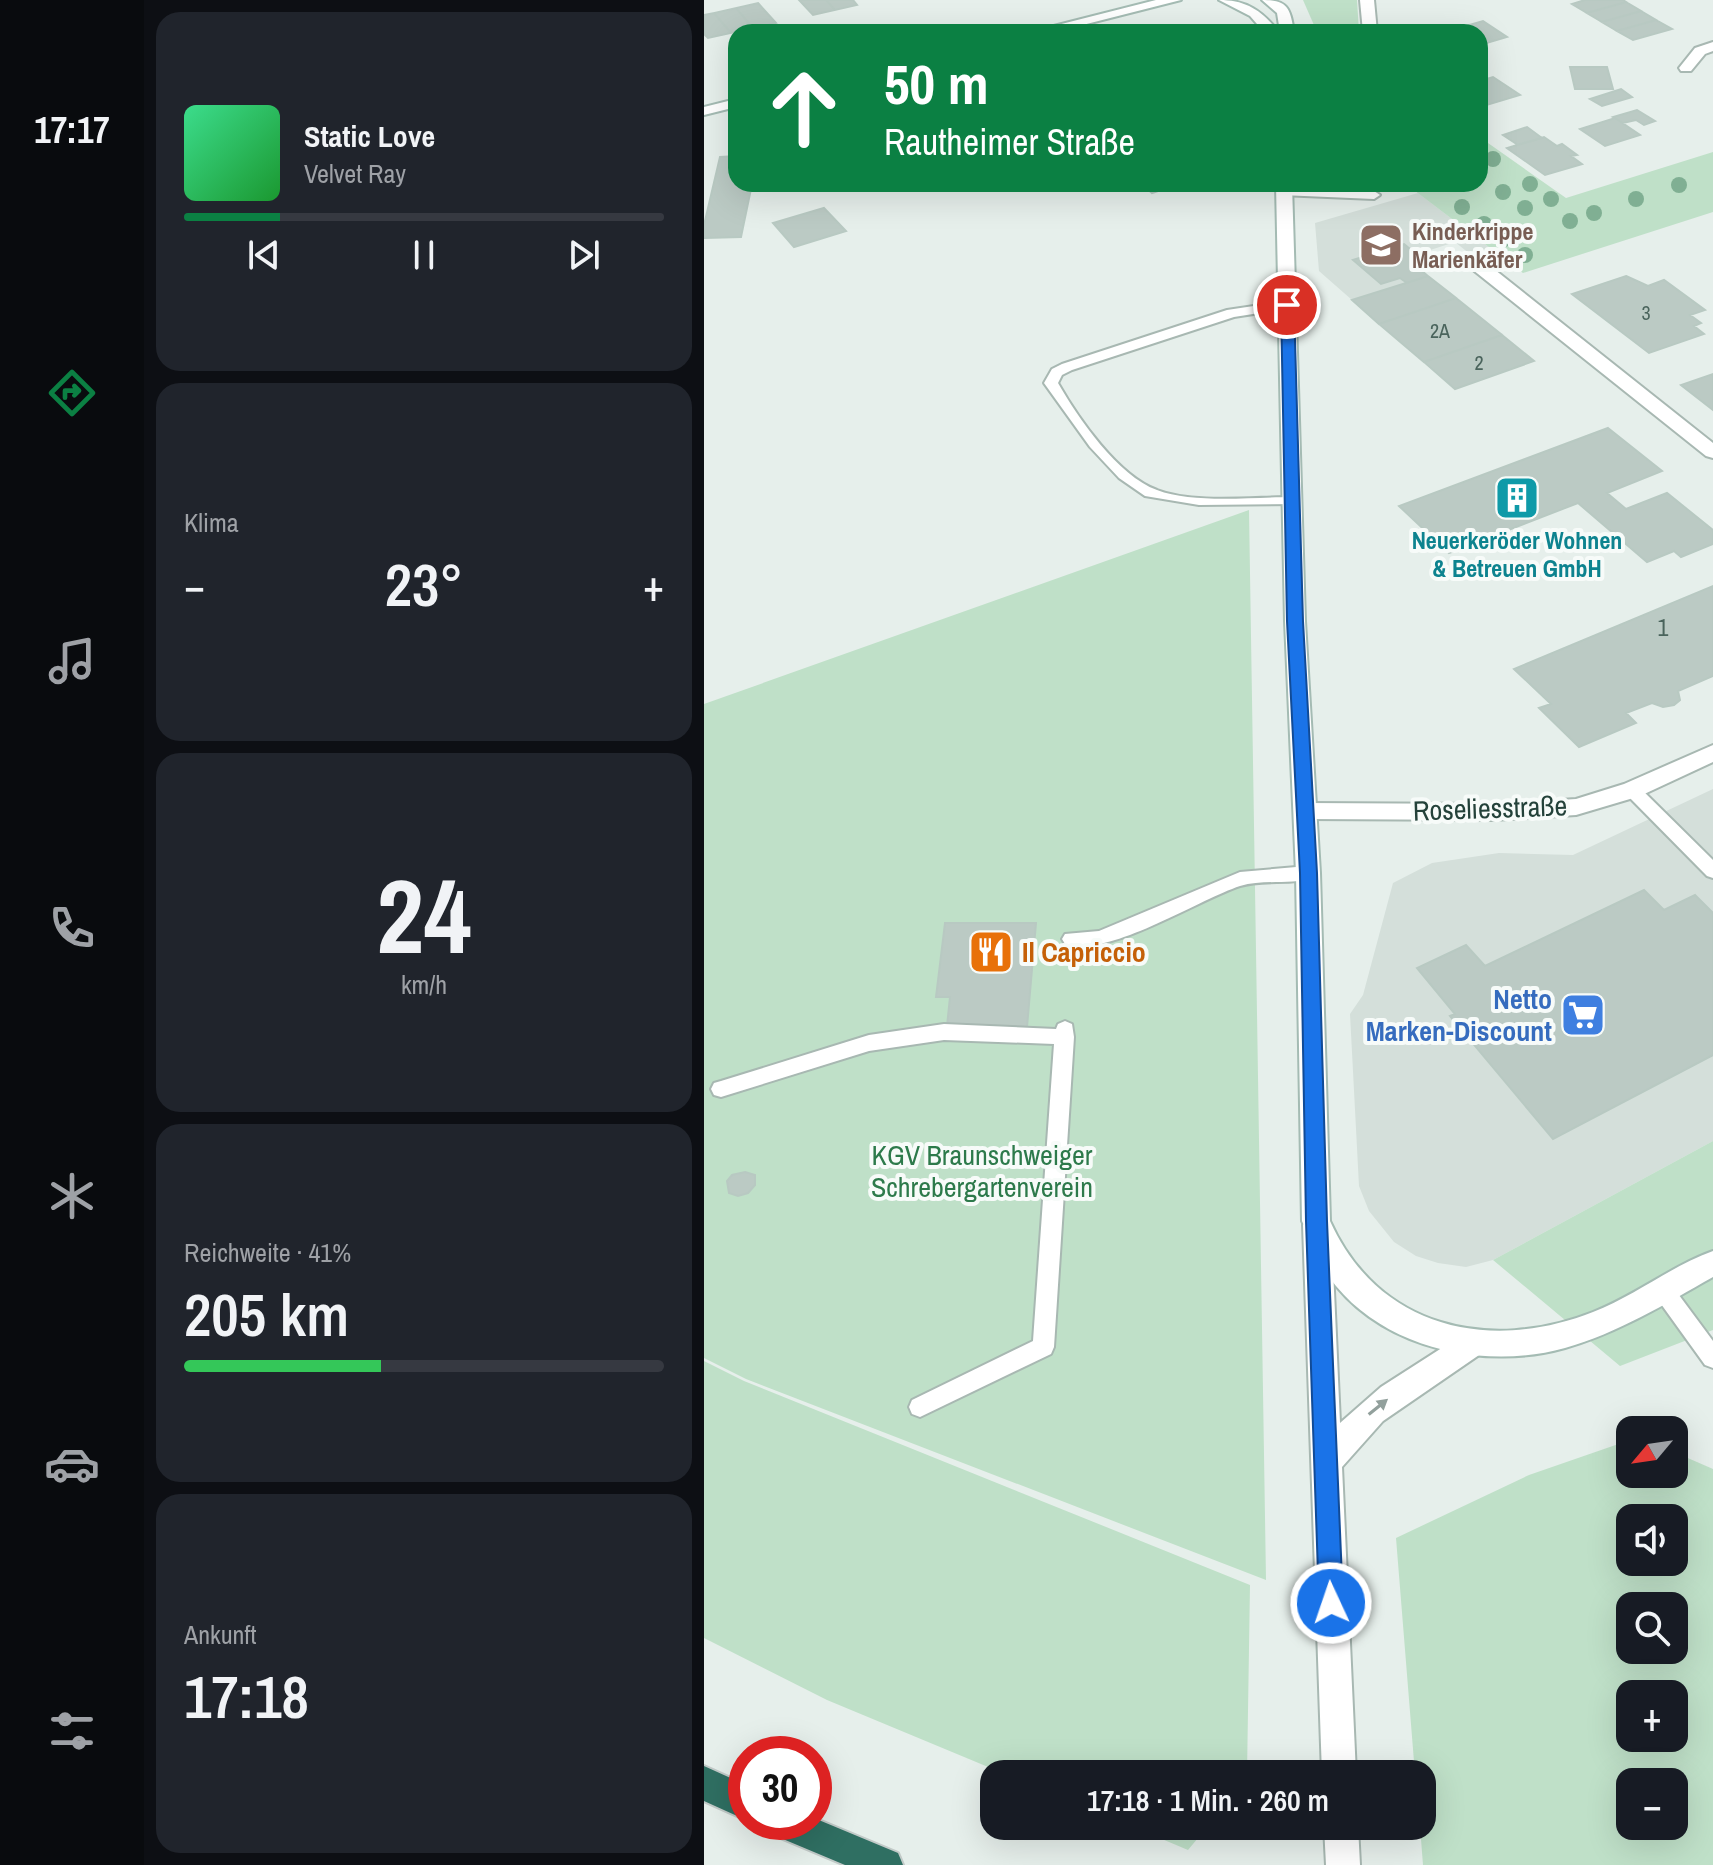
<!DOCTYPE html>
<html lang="de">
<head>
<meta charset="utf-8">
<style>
	:root { --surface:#171b24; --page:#20242c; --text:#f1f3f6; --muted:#9ea1a6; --line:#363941; --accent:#0b8043 }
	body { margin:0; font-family:"Archivo Narrow",sans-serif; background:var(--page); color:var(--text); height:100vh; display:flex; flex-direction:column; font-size:30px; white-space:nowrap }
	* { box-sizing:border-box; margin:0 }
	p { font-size:26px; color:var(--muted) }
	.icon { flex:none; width:44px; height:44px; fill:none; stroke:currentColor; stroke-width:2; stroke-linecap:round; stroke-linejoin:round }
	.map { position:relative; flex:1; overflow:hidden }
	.sheet { display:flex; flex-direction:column; gap:12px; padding:12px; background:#0d0f14; width:560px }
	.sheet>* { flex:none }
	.guide { position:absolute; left:24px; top:24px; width:760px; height:168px; border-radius:24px; box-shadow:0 8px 32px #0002; background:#0b8043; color:#fff; overflow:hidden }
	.needle { width:52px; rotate:241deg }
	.tools { position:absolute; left:912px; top:1416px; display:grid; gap:16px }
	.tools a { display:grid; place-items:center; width:72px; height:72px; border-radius:16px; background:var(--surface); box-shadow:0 8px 32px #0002; font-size:40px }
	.speed { position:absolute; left:24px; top:1736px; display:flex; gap:16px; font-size:40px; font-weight:700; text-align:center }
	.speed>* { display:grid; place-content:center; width:104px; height:104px; border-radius:50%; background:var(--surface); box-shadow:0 8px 32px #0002; line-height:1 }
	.speed .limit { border:12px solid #d22; background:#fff; color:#111 }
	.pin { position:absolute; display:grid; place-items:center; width:68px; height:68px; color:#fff; margin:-34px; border:4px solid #fff; border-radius:50%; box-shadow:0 2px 8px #0007 }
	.me { position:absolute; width:88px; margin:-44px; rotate:357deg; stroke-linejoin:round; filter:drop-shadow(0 0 6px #0008) }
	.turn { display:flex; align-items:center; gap:28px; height:168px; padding:0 24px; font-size:36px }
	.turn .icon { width:104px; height:104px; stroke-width:2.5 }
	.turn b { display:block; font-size:56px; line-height:68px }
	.big { font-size:60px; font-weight:600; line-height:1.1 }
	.sheet .card { flex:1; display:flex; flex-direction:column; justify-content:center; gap:12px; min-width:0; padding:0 28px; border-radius:24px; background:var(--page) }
	.sheet .dial { align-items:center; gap:0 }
	.dial b { font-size:104px; line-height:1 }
	.song { display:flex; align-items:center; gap:24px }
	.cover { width:96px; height:96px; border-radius:12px; background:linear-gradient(135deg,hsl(150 70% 55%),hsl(130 70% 35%)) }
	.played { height:8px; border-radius:4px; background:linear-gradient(90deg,var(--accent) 20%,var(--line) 20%) }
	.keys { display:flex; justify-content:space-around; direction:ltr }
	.heat { display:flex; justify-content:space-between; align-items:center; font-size:44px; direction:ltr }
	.charge { height:12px; border-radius:6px; background:linear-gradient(90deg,#34c759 41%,var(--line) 0) }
	.trip { position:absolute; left:276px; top:1760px; width:456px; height:80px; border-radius:24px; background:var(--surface); box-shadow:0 8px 32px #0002; font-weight:600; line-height:80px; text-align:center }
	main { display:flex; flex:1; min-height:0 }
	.tabs { display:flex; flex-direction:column; width:144px; justify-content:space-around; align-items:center; background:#090b0e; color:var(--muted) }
	.tabs .icon { width:56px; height:56px }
	.tabs .selected { color:var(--accent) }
	.tabs b { font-size:36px; color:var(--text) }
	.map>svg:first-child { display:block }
</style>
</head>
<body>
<main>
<nav class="tabs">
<b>17:17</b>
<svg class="icon selected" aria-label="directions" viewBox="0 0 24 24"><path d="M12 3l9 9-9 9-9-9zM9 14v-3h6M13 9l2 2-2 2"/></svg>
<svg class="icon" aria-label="music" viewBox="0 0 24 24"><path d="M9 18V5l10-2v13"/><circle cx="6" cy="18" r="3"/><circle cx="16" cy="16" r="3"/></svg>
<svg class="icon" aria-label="phone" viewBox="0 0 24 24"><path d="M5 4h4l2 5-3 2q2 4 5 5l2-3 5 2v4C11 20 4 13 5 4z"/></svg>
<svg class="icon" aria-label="climate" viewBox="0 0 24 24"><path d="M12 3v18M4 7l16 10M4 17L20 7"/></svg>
<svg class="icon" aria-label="car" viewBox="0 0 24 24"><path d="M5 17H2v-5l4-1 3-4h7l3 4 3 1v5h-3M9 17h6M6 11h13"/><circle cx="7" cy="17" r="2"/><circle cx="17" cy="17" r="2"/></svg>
<svg class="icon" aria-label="filters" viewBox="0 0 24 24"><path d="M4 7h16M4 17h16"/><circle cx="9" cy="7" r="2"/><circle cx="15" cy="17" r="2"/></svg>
</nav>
<section class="sheet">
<div class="card">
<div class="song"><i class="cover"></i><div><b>Static Love</b><p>Velvet Ray</p></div></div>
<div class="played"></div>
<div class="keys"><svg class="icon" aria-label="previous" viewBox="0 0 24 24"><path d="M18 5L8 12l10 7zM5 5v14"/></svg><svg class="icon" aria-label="pause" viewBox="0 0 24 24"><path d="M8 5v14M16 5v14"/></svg><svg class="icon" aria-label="next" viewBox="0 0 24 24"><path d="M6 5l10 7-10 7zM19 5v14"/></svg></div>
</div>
<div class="card"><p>Klima</p>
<div class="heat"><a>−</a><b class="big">23°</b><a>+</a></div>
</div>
<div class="card dial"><b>24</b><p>km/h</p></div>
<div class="card"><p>Reichweite · 41%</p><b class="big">205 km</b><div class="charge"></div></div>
<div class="card"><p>Ankunft</p><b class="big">17:18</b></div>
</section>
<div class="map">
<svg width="1009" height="1865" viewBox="0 0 1009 1865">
	<rect width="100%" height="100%" fill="#e6efeb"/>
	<path fill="#d4dfda" d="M 714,193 L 786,248 L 766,254 L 751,242 L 714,254 L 729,268 L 719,271 L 724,276 L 648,300 L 615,271 L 611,223 Z
		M 1009,789 L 1009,1141 L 789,1260 L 762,1267 L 734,1263 L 712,1256 L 690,1242 L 665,1211 L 655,1186 L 646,1014 L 659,995 L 689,883 L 728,863 L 795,853 L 869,855 Z"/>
	<path fill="#bfe0c8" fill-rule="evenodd" d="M 599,0 L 653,0 L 655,32 L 613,32 Z
		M 784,143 L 862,198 L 1009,152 L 1009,212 L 819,273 L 702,184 L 776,184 L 776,145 Z
		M 545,510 L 562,1580 L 42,1379 L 0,1358 L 0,704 Z
		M 1009,1141 L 1009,1330 L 916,1366 L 789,1260 Z
		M 0,1361 L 40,1381 L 546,1585 L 543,1774 L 301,1774 L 123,1700 L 0,1638 Z
		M 926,1440 L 926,1474 L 970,1474 L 970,1452 L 1009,1469 L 1009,1865 L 719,1865 L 716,1826 L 718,1826 L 718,1774 L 711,1774 L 692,1538 L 825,1475 ZM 970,1518 L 970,1562 L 926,1562 L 926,1518 ZM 970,1606 L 970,1650 L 926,1650 L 926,1606 ZM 970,1694 L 970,1738 L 926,1738 L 926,1694 ZM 926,1782 L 970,1782 L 970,1826 L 926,1826 Z
		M 427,1826 L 504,1826 L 484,1850 Z"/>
	<path fill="#bbcac4" stroke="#b8c9c2" stroke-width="2" d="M 95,0 L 122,0 L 131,10 L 109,15 Z
		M 122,0 L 149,0 L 153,5 L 131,10 Z
		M 881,0 L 919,0 L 922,2 L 883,13 L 868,4 Z
		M 922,2 L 937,11 L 898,22 L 883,13 Z
		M 54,3 L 72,23 L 49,28 L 32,8 Z
		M 32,8 L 49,28 L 27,33 L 10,13 Z
		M 937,11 L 952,20 L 913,31 L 898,22 Z
		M 10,13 L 27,33 L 4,38 L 0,34 L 0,15 Z
		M 952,20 L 968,29 L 929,40 L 913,31 Z
		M 779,21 L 803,37 L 776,45 L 776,32 L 741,32 Z
		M 866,67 L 903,67 L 909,89 L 871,89 Z
		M 789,77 L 816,95 L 776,107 L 776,81 Z
		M 917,89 L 928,97 L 898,106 L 886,99 Z
		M 933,110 L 951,121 L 940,125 L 932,120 L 919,123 L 909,117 Z
		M 911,118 L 936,135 L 901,146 L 876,129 Z
		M 823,127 L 838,138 L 814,145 L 799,135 Z
		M 840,137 L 853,146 L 858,144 L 873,155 L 867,156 L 878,164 L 841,175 L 803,148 Z
		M 32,156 L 32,184 L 48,184 L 37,237 L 0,238 L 0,225 L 16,157 Z
		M 438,184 L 475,184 L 448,193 Z
		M 120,208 L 142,231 L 90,247 L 69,223 Z
		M 700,244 L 729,268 L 718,271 L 724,276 L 703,283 L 696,278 L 677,284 L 649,260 Z
		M 724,276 L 752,298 L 675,324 L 648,300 Z
		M 922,276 L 944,286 L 960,280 L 1001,310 L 986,315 L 997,323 L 990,326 L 1000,334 L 945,353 L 868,294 Z
		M 752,298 L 798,335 L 720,362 L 675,324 Z
		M 798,335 L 830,361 L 751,389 L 720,362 Z
		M 1009,374 L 1009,410 L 977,385 Z
		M 904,428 L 958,471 L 903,493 L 922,509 L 963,493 L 1009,530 L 1009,544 L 977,557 L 970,551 L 943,562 L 874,503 L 745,553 L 695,506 Z
		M 1009,586 L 1009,676 L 974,691 L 976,700 L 970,705 L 959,707 L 948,703 L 922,713 L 932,723 L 875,747 L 835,708 L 847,704 L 810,669 Z
		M 940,890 L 960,910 L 991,895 L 1009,913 L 1009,1055 L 849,1139 L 746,1016 L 751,1014 L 713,968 L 762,945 L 781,966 Z
		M 241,923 L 332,923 L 323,1027 L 243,1026 L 246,997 L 232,997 Z
		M 41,1172 L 51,1175 L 51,1185 L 44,1193 L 34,1196 L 25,1193 L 23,1181 L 28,1175 Z"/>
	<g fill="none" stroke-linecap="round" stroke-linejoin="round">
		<g stroke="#a8b8b2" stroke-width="4">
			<path id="service" d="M 581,188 L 670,191 L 676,195 L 670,199 L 577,195 L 575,192 Z
				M 583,301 L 588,302 L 588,308 L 530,317 L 368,370 L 358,375 L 354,383 C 374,418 414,476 453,490 C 489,504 549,497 588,497 L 595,501 L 593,504 L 495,505 L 441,496 L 415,478 L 386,447 L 340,383 L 348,369 L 358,364 L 523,310 Z
				M 928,784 L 934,786 L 1009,860 L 1009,878 L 1003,876 L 922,794 L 920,790 Z
				M 604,866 L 610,868 L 613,873 L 610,878 C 587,885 559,879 536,886 C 491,901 405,958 361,944 L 358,939 L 361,934 L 395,931 L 536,872 Z
				M 361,1021 L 368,1024 L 370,1037 L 350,1347 L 347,1354 L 216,1417 L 208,1414 L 205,1407 L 208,1400 L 329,1341 L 350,1044 L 240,1040 L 165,1051 L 17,1097 L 10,1095 L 7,1089 L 10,1083 L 17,1081 L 165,1035 L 240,1024 L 352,1029 L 354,1024 Z
				M 959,1281 L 966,1283 L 1009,1341 L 1009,1368 L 1001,1365 L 952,1297 L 949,1290 L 952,1283 Z"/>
		</g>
		<g stroke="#a8b8b2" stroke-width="4">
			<path id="minor" d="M 656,0 L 670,0 L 673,32 L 659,32 Z
				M 1009,42 L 1009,51 L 1001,54 L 987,71 L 977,71 L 975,68 L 991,48 Z
				M 588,184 L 610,184 L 587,195 L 575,195 L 575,189 Z
				M 770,257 L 776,258 L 1009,443 L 1009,458 L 1002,456 L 764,266 L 762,262 Z
				M 1009,745 L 1009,762 L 936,796 L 872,815 L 789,820 L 602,819 L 594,817 L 591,811 L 594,805 L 602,803 L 789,804 L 872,799 L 920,784 Z
				M 613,1213 L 623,1217 L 627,1225 L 636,1423 L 677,1387 L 758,1335 L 768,1331 L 778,1335 L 782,1344 L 778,1353 L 679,1421 L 638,1467 L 652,1774 L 618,1774 L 599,1225 L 603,1217 Z
				M 620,1826 L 654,1826 L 656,1865 L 622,1865 Z"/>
		</g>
		<g stroke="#a4bbb3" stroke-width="4">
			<path id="secondary" d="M 452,0 L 477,0 L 351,32 L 326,32 Z
				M 515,0 C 543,0 558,11 575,32 L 560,32 L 546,16 Z
				M 558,0 C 584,0 586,8 590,32 L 576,32 L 573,13 Z
				M 32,99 L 32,107 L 0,115 L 0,107 Z
				M 572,184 L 588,184 L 601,621 L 616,873 L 626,1221 C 674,1328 785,1353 889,1312 C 931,1296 967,1266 1009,1251 L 1009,1277 C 961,1304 914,1333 861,1348 C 783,1370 685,1350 632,1286 C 617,1267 608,1243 598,1221 L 592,873 L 581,621 Z"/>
		</g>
		<g stroke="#c2cac8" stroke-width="4">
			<path id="motorway" d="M 0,1766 L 42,1785 L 42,1820 L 0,1801 Z
				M 110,1818 L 194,1853 L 199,1865 L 141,1865 L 67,1834 L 62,1822 L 110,1822 Z"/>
		</g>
		<use href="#service" fill="#fff" fill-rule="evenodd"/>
		<use href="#minor" fill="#fff" fill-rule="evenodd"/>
		<use href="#secondary" fill="#fff" fill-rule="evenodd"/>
		<use href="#motorway" fill="#2f6f62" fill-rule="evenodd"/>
	</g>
	<g fill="#80af93">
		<circle cx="789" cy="159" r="8"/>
		<circle cx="826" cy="184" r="8"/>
		<circle cx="975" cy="185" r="8"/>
		<circle cx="799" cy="192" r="8"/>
		<circle cx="847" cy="199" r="8"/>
		<circle cx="932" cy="199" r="8"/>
		<circle cx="758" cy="207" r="8"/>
		<circle cx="821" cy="208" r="8"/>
		<circle cx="890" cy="213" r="8"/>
		<circle cx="866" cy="221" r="8"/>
		<circle cx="780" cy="224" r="8"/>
		<circle cx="800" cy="239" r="8"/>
		<circle cx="821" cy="255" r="8"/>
	</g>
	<defs><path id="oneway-solid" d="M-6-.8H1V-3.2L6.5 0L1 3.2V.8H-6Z" transform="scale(2)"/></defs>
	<use fill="#92a09c" href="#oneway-solid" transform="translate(674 1407) rotate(-39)"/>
	<path fill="#1a73e8" stroke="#114b97" stroke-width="2" d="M 583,302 L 590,305 L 599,621 L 613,873 L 623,1221 L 639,1603 L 636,1611 L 627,1615 L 619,1611 L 615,1603 L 602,1221 L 596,873 L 583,621 L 577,305 Z"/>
	<defs>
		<g id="school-square" transform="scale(2.3)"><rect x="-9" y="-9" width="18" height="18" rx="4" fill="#8d6e63" stroke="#f7fbf9"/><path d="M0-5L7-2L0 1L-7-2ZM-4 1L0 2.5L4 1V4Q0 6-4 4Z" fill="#fff"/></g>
		<g id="building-square" transform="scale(2.3)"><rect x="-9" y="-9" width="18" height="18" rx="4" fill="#0f9aa8" stroke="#f7fbf9"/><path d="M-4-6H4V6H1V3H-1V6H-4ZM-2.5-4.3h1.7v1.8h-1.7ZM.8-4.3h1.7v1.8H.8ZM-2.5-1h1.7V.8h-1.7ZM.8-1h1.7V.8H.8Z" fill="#fff"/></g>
		<g id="restaurant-square" transform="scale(2.3)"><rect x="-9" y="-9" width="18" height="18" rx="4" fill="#e8710a" stroke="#f7fbf9"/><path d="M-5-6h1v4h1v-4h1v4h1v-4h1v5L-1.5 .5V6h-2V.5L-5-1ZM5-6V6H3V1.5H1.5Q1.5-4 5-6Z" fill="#fff"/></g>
		<g id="supermarket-square" transform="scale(2.3)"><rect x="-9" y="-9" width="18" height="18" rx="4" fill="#3f7fe0" stroke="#f7fbf9"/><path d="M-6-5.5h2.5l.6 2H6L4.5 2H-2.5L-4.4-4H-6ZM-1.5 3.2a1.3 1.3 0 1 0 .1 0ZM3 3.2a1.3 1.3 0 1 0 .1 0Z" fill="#fff"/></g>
	</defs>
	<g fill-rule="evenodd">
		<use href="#school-square" x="677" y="245"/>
		<use href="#building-square" x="813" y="498"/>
		<use href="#restaurant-square" x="287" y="952"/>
		<use href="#supermarket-square" x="879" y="1015"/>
	</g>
	<g text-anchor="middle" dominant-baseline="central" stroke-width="8" stroke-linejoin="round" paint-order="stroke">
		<g font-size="20" fill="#4a645c">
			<text x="942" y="312">3</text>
			<text x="736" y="330">2A</text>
			<text x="775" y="362">2</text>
		</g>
		<g font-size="24" font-weight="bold" fill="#785e54" stroke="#f7fbf9" text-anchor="start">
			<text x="708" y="231">Kinderkrippe<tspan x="708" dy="28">Marienkäfer</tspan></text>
		</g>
		<g font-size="24" font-weight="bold" fill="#0d838f" stroke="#f7fbf9">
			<text x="813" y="540">Neuerkeröder Wohnen<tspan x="813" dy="28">&amp; Betreuen GmbH</tspan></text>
		</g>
		<g font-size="24" fill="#4a645c">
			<text x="959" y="627">1</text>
		</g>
		<g font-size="28" fill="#24423a" stroke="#f7fbf9">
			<text transform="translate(786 808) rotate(-2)">Roseliesstraße</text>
		</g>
		<g font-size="28" font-weight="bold" fill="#c56008" stroke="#f7fbf9" text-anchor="start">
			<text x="318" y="952">Il Capriccio</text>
		</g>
		<g font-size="28" font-weight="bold" fill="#366cbe" stroke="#f7fbf9" text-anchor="end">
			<text x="848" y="999">Netto<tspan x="848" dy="32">Marken-Discount</tspan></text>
		</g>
		<g font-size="28" fill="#2d7a4b" stroke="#f7fbf9">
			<text x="278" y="1155">KGV Braunschweiger<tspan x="278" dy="32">Schrebergartenverein</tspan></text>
		</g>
	</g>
</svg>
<div class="tools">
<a><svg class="needle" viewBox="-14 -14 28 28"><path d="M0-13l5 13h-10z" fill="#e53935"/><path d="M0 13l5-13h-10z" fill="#9ea1a6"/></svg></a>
<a><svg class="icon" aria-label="sound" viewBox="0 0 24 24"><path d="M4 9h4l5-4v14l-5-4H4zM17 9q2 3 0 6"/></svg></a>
<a><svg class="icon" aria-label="search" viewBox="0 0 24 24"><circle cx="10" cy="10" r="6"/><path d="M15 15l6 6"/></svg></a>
<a>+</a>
<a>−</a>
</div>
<div class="speed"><div class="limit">30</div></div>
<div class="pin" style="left:583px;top:305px;background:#d93025"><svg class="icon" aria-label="arrive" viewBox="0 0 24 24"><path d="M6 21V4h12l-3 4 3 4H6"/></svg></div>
<svg class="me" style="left:627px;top:1603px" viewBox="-20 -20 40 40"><circle r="17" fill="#1a73e8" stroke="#fff" stroke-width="3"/><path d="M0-11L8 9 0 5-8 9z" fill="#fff"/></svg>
<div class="trip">17:18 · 1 Min. · 260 m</div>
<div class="guide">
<div class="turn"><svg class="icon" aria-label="ahead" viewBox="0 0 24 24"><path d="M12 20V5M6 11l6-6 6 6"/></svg><div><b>50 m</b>Rautheimer Straße</div></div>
</div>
</div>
</main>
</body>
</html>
